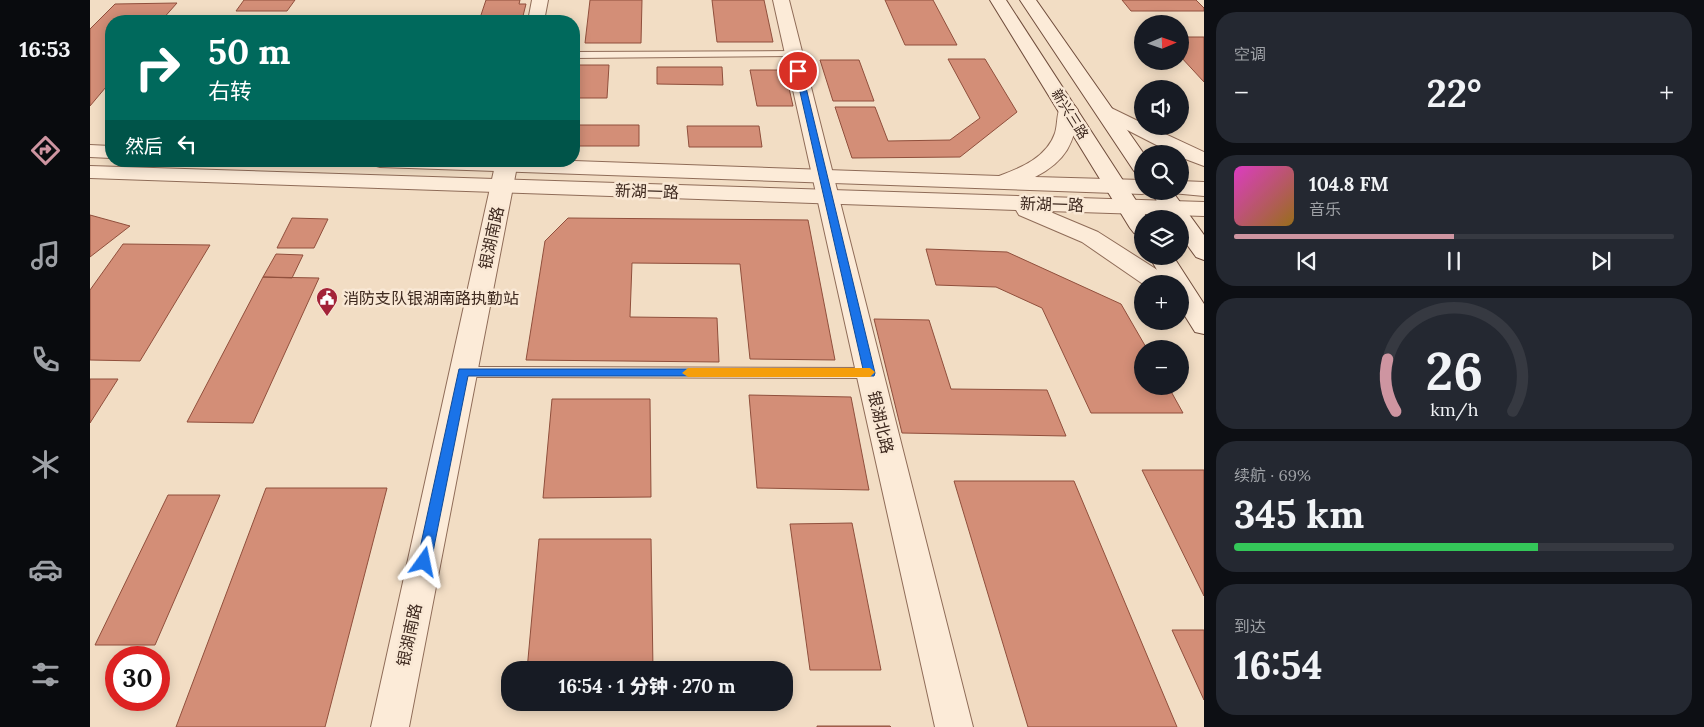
<!DOCTYPE html>
<html lang="zh">
<head>
<meta charset="utf-8">
<style>
	:root { --surface:#171b24; --page:#242831; --text:#f1f3f6; --muted:#9ea1a6; --line:#363941; --accent:#ce95a1 }
	body { margin:0; font-family:Lora,"Noto Sans SC",serif; background:var(--page); color:var(--text); height:100vh; display:flex; flex-direction:column; font-size:19px; white-space:nowrap }
	* { box-sizing:border-box; margin:0 }
	p { font-size:16px; color:var(--muted) }
	.icon { flex:none; width:28px; height:28px; fill:none; stroke:currentColor; stroke-width:2; stroke-linecap:round; stroke-linejoin:round }
	.map { position:relative; flex:1; overflow:hidden }
	.side { display:flex; flex-direction:column; gap:12px; padding:12px; background:#0d0f14; width:500px }
	.side>* { flex:none }
	.top-card { position:absolute; left:15px; top:15px; width:475px; height:152px; border-radius:20px; box-shadow:0 2px 12px #0003; background:#00695c; color:#fff; overflow:hidden }
	.needle { width:32px; rotate:88deg }
	.buttons { position:absolute; left:1044px; top:15px; display:grid; gap:10px }
	.buttons a { display:grid; place-items:center; width:55px; height:55px; border-radius:50%; background:var(--surface); box-shadow:0 2px 12px #0003; font-size:25px }
	.speed { position:absolute; left:15px; top:646px; display:flex; gap:10px; font-size:25px; font-weight:700; text-align:center }
	.speed>* { display:grid; place-content:center; width:65px; height:65px; border-radius:50%; background:var(--surface); box-shadow:0 2px 12px #0003; line-height:1 }
	.speed .limit { border:8px solid #d22; background:#fff; color:#111 }
	.pin { position:absolute; display:grid; place-items:center; width:42px; height:42px; color:#fff; margin:-21px; border:2px solid #fff; border-radius:50%; box-shadow:0 1px 5px #0007 }
	.me { position:absolute; width:55px; margin:-28px; rotate:12deg; stroke-linejoin:round; filter:drop-shadow(0 0 4px #0008) }
	.turn { display:flex; align-items:center; gap:18px; height:105px; padding:0 20px; font-size:22px }
	.turn .icon { width:65px; height:65px; stroke-width:2.5 }
	.turn b { display:block; font-size:35px; line-height:42px }
	.then { display:flex; align-items:center; height:48px; padding:0 20px; background:#0003; gap:10px; font-size:19px }
	.big { font-size:38px; font-weight:800; line-height:1.1 }
	.side .widget { flex:1; display:flex; flex-direction:column; justify-content:center; gap:8px; min-width:0; padding:0 18px; border-radius:20px; background:var(--page) }
	.side .dial { align-items:center; gap:0 }
	.dial svg { height:130px; overflow:visible; fill:none; stroke:var(--line); stroke-width:7; stroke-linecap:round; text-anchor:middle }
	.dial text { fill:var(--text); stroke:none }
	.song { display:flex; align-items:center; gap:15px }
	.cover { width:60px; height:60px; border-radius:8px; background:linear-gradient(135deg,hsl(310 70% 55%),hsl(40 70% 35%)) }
	.played { height:5px; border-radius:2px; background:linear-gradient(90deg,var(--accent) 50%,var(--line) 50%) }
	.keys { display:flex; justify-content:space-around; direction:ltr }
	.heat { display:flex; justify-content:space-between; align-items:center; font-size:28px; direction:ltr }
	.charge { height:8px; border-radius:4px; background:linear-gradient(90deg,#34c759 69%,var(--line) 0) }
	.trip { position:absolute; left:411px; top:661px; width:292px; height:50px; border-radius:20px; background:var(--surface); box-shadow:0 2px 12px #0003; font-weight:800; line-height:50px; text-align:center }
	main { display:flex; flex:1; min-height:0 }
	.dock { display:flex; flex-direction:column; width:90px; justify-content:space-around; align-items:center; background:#090b0e; color:var(--muted) }
	.dock .icon { width:35px; height:35px }
	.dock .current { color:var(--accent) }
	.dock b { font-size:22px; color:var(--text) }
	.map>svg:first-child { display:block }
</style>
</head>
<body>
<main>
<nav class="dock">
<b>16:53</b>
<svg class="icon current" aria-label="directions" viewBox="0 0 24 24"><path d="M12 3l9 9-9 9-9-9zM9 14v-3h6M13 9l2 2-2 2"/></svg>
<svg class="icon" aria-label="music" viewBox="0 0 24 24"><path d="M9 18V5l10-2v13"/><circle cx="6" cy="18" r="3"/><circle cx="16" cy="16" r="3"/></svg>
<svg class="icon" aria-label="phone" viewBox="0 0 24 24"><path d="M5 4h4l2 5-3 2q2 4 5 5l2-3 5 2v4C11 20 4 13 5 4z"/></svg>
<svg class="icon" aria-label="climate" viewBox="0 0 24 24"><path d="M12 3v18M4 7l16 10M4 17L20 7"/></svg>
<svg class="icon" aria-label="car" viewBox="0 0 24 24"><path d="M5 17H2v-5l4-1 3-4h7l3 4 3 1v5h-3M9 17h6M6 11h13"/><circle cx="7" cy="17" r="2"/><circle cx="17" cy="17" r="2"/></svg>
<svg class="icon" aria-label="filters" viewBox="0 0 24 24"><path d="M4 7h16M4 17h16"/><circle cx="9" cy="7" r="2"/><circle cx="15" cy="17" r="2"/></svg>
</nav>
<div class="map">
<svg width="1114" height="727" viewBox="0 0 1114 727">
	<rect width="100%" height="100%" fill="#f2ddc4"/>
	<path fill="#d38e77" stroke="#904f3c" d="M 154,0 L 205,0 L 197,11 L 146,11 Z
		M 396,0 L 430,0 L 429,4 L 436,4 L 432,20 L 389,21 Z
		M 500,0 L 552,0 L 551,43 L 495,43 Z
		M 622,0 L 674,0 L 683,42 L 627,42 Z
		M 795,0 L 843,0 L 867,45 L 815,45 Z
		M 1032,0 L 1106,0 L 1114,8 L 1114,11 L 1041,11 Z
		M 87,3 L 71,21 L 21,21 L 21,81 L 0,106 L 0,29 L 25,4 Z
		M 1090,37 L 1114,37 L 1114,82 L 1090,56 Z
		M 858,59 L 895,59 L 927,112 L 870,157 L 762,158 L 745,107 L 785,107 L 798,141 L 860,140 L 890,118 Z
		M 730,60 L 769,60 L 784,101 L 743,101 Z
		M 485,65 L 519,65 L 517,98 L 484,98 Z
		M 567,67 L 632,67 L 633,85 L 567,84 Z
		M 660,70 L 695,70 L 703,106 L 667,106 Z
		M 484,125 L 549,125 L 549,146 L 484,146 Z
		M 597,126 L 669,126 L 672,147 L 599,147 Z
		M 0,215 L 40,226 L 0,257 Z
		M 202,218 L 238,219 L 224,248 L 187,248 Z
		M 478,218 L 718,220 L 745,360 L 660,359 L 650,264 L 542,263 L 540,317 L 627,318 L 629,362 L 436,360 L 455,241 Z
		M 33,244 L 120,245 L 50,361 L 0,360 L 0,290 Z
		M 836,249 L 917,252 L 1031,304 L 1057,349 L 1052,349 L 1052,386 L 1078,386 L 1093,413 L 1001,413 L 952,308 L 906,287 L 846,285 Z
		M 186,254 L 213,255 L 202,278 L 173,277 Z
		M 173,277 L 229,278 L 163,423 L 97,422 Z
		M 784,319 L 839,320 L 861,389 L 957,390 L 976,436 L 812,433 Z
		M 0,379 L 28,379 L 0,423 Z
		M 659,395 L 761,397 L 779,490 L 667,488 Z
		M 462,399 L 560,399 L 561,497 L 453,498 Z
		M 1052,470 L 1114,470 L 1114,596 Z
		M 864,481 L 984,481 L 1087,727 L 938,727 Z
		M 176,488 L 297,488 L 235,727 L 86,727 Z
		M 78,495 L 130,495 L 65,645 L 5,645 Z
		M 762,523 L 791,670 L 720,670 L 700,524 Z
		M 449,539 L 561,539 L 563,670 L 437,670 Z
		M 1082,630 L 1114,630 L 1114,700 Z
		M 727,726 L 800,726 L 801,727 L 727,727 Z"/>
	<g fill="none" stroke-linecap="round" stroke-linejoin="round">
		<g stroke="#8f6c58" stroke-width="2">
			<path id="service" d="M 704,51 L 708,54 L 707,56 L 484,58 L 484,52 Z
				M 373,367 L 780,368 L 785,369 L 787,373 L 785,377 L 780,378 L 373,377 L 368,376 L 366,372 L 368,368 Z"/>
		</g>
		<g stroke="#8f6c58" stroke-width="2">
			<path id="minor" d="M 442,0 L 458,0 L 454,21 L 438,21 Z
				M 683,0 L 699,0 L 883,727 L 845,727 Z
				M 406,161 L 428,161 L 319,727 L 281,727 Z"/>
		</g>
		<g stroke="#8f6c58" stroke-width="2">
			<path id="tertiary" d="M 978,104 L 985,106 L 988,110 C 985,143 976,161 945,177 L 1052,180 L 1052,191 L 1060,192 L 1052,194 L 290,167 L 283,165 L 280,161 L 484,161 L 909,176 C 931,168 957,157 965,133 C 968,124 966,114 971,106 Z
				M 1015,105 L 1052,123 L 1052,126 L 1058,126 L 1114,152 L 1114,166 L 1090,157 L 1090,154 L 1084,154 L 1008,115 L 1005,111 L 1008,107 Z
				M 0,145 L 21,146 L 21,158 L 0,157 Z
				M 0,166 L 1114,202 L 1114,216 L 958,211 L 1008,232 L 1080,278 L 1083,284 L 1053,284 L 992,242 L 929,215 L 926,210 L 0,178 Z
				M 1090,181 L 1114,182 L 1114,196 L 1082,193 L 1081,191 L 1090,191 Z"/>
		</g>
		<g stroke="#704d3c" stroke-width="2">
			<path id="secondary" d="M 900,0 L 916,0 L 1058,219 L 1052,219 L 1052,235 L 1044,233 L 1040,228 Z
				M 930,0 L 946,0 L 1054,154 L 1052,154 L 1052,172 L 1044,171 Z
				M 1060,191 L 1082,191 L 1114,235 L 1114,260 L 1106,257 L 1090,235 L 1090,219 L 1079,219 Z
				M 1059,256 L 1083,256 L 1114,304 L 1114,334 L 1105,332 L 1090,308 L 1090,284 L 1075,284 Z"/>
		</g>
		<use href="#service" fill="#fcebd8" fill-rule="evenodd"/>
		<use href="#minor" fill="#fcebd8" fill-rule="evenodd"/>
		<use href="#tertiary" fill="#fcebd8" fill-rule="evenodd"/>
		<use href="#secondary" fill="#fcebd8" fill-rule="evenodd"/>
	</g>
	<path fill="#1a73e8" stroke="#114b97" d="M 705,70 L 712,71 L 785,373 L 784,376 L 378,376 L 341,562 L 339,567 L 334,569 L 329,567 L 327,562 L 369,369 L 773,369 Z"/>
	<path fill="#f59e0b" d="M 598,368 L 780,368 L 785,372 L 780,377 L 598,377 L 592,373 Z"/>
	<defs>
		<g id="civic-pin" transform="scale(1.125)"><path d="M0 17L-7.5 6A9.5 9.5 0 1 1 7.5 6Z" fill="#a32339" stroke="#f9e8d5"/><path d="M-.6-6.5H3V-4.5H.6V-3L4-1V1h2V6H-6V1h2V-1L-.6-3ZM-1.2 2.5V6h2.4V2.5Z" fill="#fff"/></g>
	</defs>
	<g fill-rule="evenodd">
		<use href="#civic-pin" x="237" y="298"/>
	</g>
	<g text-anchor="middle" dominant-baseline="central" stroke-width="5" stroke-linejoin="round" paint-order="stroke">
		<g font-size="14" fill="#3d281e" stroke="#f9e8d5">
			<text transform="translate(980 114) rotate(58)">新兴三路</text>
		</g>
		<g font-size="16" fill="#3d281e" stroke="#f9e8d5">
			<text transform="translate(557 191) rotate(2)">新湖一路</text>
			<text transform="translate(962 204) rotate(2)">新湖一路</text>
			<text transform="translate(401 238) rotate(-78)">银湖南路</text>
			<text transform="translate(791 422) rotate(77)">银湖北路</text>
			<text transform="translate(319 635) rotate(-78)">银湖南路</text>
		</g>
		<g font-size="16" fill="#3d281e" stroke="#f9e8d5" text-anchor="start">
			<text x="253" y="298">消防支队银湖南路执勤站</text>
		</g>
	</g>
</svg>
<div class="buttons">
<a><svg class="needle" viewBox="-14 -14 28 28"><path d="M0-13l5 13h-10z" fill="#e53935"/><path d="M0 13l5-13h-10z" fill="#9ea1a6"/></svg></a>
<a><svg class="icon" aria-label="sound" viewBox="0 0 24 24"><path d="M4 9h4l5-4v14l-5-4H4zM17 9q2 3 0 6"/></svg></a>
<a><svg class="icon" aria-label="search" viewBox="0 0 24 24"><circle cx="10" cy="10" r="6"/><path d="M15 15l6 6"/></svg></a>
<a><svg class="icon" aria-label="layers" viewBox="0 0 24 24"><path d="M12 4l9 5-9 5-9-5zM3 14l9 5 9-5"/></svg></a>
<a>+</a>
<a>−</a>
</div>
<div class="speed"><div class="limit">30</div></div>
<div class="pin" style="left:708px;top:71px;background:#d93025"><svg class="icon" aria-label="arrive" viewBox="0 0 24 24"><path d="M6 21V4h12l-3 4 3 4H6"/></svg></div>
<svg class="me" style="left:334px;top:562px" viewBox="-20 -20 40 40"><path d="M0-17L14 15 0 8-14 15z" fill="#1a73e8" stroke="#fff" stroke-width="4"/></svg>
<div class="trip">16:54 · 1 分钟 · 270 m</div>
<div class="top-card">
<div class="turn"><svg class="icon" aria-label="right" viewBox="0 0 24 24"><path d="M7 20v-9h11M14 6l5 5-5 5"/></svg><div><b>50 m</b>右转</div></div>
<div class="then">然后<svg class="icon" aria-label="left" viewBox="0 0 24 24"><path d="M17 20v-9H6M10 6l-5 5 5 5"/></svg></div>
</div>
</div>
<section class="side">
<div class="widget"><p>空调</p>
<div class="heat"><a>−</a><b class="big">22°</b><a>+</a></div>
</div>
<div class="widget">
<div class="song"><i class="cover"></i><div><b>104.8 FM</b><p>音乐</p></div></div>
<div class="played"></div>
<div class="keys"><svg class="icon" aria-label="previous" viewBox="0 0 24 24"><path d="M18 5L8 12l10 7zM5 5v14"/></svg><svg class="icon" aria-label="pause" viewBox="0 0 24 24"><path d="M8 5v14M16 5v14"/></svg><svg class="icon" aria-label="next" viewBox="0 0 24 24"><path d="M6 5l10 7-10 7zM19 5v14"/></svg></div>
</div>
<div class="widget dial"><svg viewBox="0 0 100 80">
<path d="M14 69A42 42 0 1 1 86 69"/>
<path d="M14 69A42 42 0 0 1 9 37" stroke="#ce95a1"/>
<text x="50" y="56" font-size="32" font-weight="700">26</text>
<text x="50" y="72" font-size="11">km/h</text>
</svg></div>
<div class="widget"><p>续航 · 69%</p><b class="big">345 km</b><div class="charge"></div></div>
<div class="widget"><p>到达</p><b class="big">16:54</b></div>
</section>
</main>
</body>
</html>
